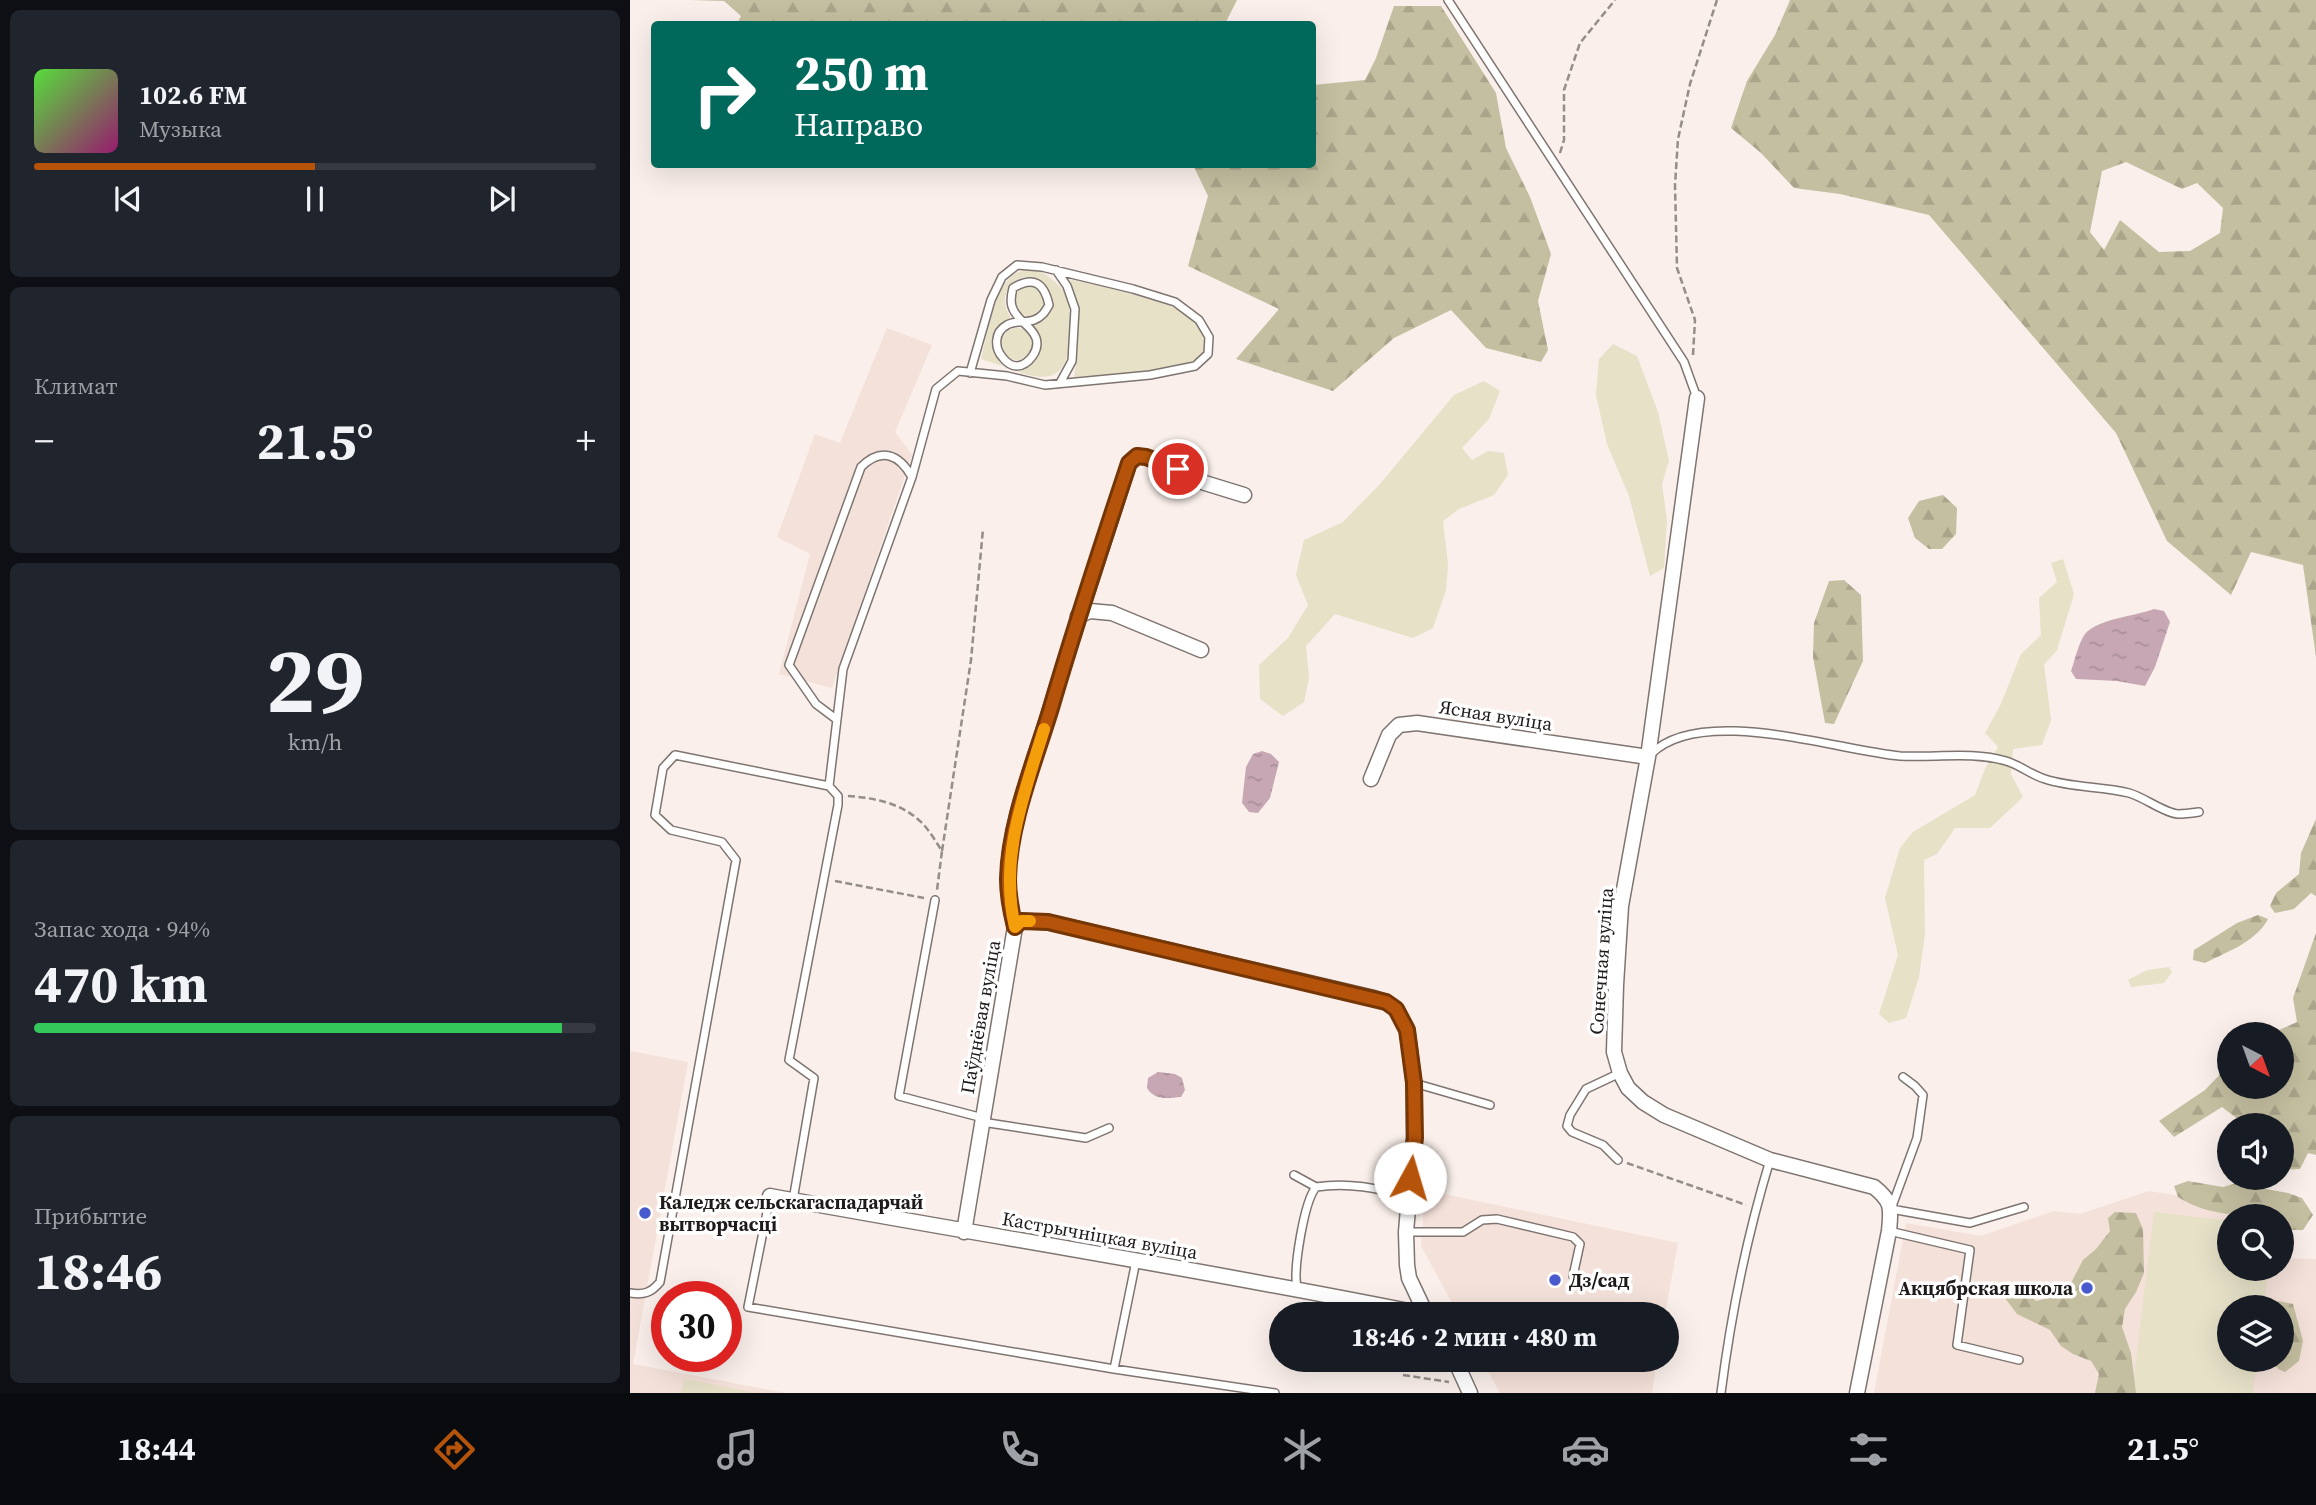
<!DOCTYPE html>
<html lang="ru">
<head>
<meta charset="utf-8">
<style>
	:root { --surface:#171b24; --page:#20242c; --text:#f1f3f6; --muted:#9ea1a6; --line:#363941; --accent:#b45309 }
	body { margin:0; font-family:"Source Serif 4",serif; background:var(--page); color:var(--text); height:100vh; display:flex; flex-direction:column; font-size:26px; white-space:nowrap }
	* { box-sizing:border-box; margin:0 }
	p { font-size:23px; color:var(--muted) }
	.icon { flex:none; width:38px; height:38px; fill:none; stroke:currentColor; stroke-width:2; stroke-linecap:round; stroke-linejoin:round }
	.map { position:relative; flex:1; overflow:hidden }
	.drawer { display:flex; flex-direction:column; gap:10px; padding:10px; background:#0d0f14; width:630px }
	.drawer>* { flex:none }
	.guide { position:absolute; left:21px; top:21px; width:665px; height:147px; border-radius:7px; box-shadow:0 7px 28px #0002; background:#00695c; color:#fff; overflow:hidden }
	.needle { width:46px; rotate:139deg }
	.tools { position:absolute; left:1587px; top:1022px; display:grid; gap:14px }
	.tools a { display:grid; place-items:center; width:77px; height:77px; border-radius:50%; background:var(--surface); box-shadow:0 7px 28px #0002; font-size:35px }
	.speed { position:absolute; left:21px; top:1281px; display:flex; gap:14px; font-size:35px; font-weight:700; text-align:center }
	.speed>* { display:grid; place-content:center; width:91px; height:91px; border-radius:50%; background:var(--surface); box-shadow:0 7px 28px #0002; line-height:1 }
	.speed .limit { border:10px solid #d22; background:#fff; color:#111 }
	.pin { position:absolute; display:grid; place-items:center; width:60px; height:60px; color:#fff; margin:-30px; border:4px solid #fff; border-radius:50%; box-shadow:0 2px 7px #0007 }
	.me { position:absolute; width:77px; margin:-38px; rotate:6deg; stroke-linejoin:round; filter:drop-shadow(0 0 5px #0008) }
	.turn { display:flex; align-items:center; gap:24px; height:147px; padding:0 28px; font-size:32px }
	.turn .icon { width:91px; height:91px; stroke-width:2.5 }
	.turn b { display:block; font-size:49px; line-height:60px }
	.big { font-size:52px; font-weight:700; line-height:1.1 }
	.drawer .widget { flex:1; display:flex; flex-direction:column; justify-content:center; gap:10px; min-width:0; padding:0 24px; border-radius:10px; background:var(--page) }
	.drawer .dial { align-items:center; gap:0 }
	.dial b { font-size:91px; line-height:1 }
	.song { display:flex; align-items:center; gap:21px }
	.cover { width:84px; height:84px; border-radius:10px; background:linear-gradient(135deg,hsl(110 70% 55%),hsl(320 70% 35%)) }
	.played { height:7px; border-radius:4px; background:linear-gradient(90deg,var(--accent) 50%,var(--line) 50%) }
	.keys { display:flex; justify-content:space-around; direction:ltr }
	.heat { display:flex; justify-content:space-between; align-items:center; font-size:38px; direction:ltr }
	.charge { height:10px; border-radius:5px; background:linear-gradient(90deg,#34c759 94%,var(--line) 0) }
	.trip { position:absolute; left:639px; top:1302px; width:410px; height:70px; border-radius:35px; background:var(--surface); box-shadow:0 7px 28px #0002; font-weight:700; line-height:70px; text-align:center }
	.tab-bar { display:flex; height:112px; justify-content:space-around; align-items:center; background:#090b0e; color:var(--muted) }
	.tab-bar .icon { width:49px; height:49px }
	.tab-bar .selected { color:var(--accent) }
	.tab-bar b { font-size:32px; color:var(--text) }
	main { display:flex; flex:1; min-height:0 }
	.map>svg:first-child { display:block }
</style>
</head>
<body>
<main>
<section class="drawer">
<div class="widget">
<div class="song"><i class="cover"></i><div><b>102.6 FM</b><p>Музыка</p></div></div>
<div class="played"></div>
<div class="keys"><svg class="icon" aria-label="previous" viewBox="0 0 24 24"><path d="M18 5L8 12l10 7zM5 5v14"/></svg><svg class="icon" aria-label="pause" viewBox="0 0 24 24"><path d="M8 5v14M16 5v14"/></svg><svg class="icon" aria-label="next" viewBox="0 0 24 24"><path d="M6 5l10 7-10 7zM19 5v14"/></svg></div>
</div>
<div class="widget"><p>Климат</p>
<div class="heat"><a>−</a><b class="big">21.5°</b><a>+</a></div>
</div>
<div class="widget dial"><b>29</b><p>km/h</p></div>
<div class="widget"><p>Запас хода · 94%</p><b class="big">470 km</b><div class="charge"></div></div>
<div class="widget"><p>Прибытие</p><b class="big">18:46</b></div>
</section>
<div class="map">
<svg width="1686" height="1393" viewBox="0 0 1686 1393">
	<defs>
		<pattern id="forest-firs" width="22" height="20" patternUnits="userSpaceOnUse" patternTransform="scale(1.75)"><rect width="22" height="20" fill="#c5bfa1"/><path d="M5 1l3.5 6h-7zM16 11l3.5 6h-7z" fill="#a9a48a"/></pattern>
		<pattern id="water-ripples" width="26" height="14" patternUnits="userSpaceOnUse" patternTransform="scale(1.75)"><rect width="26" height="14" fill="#c7a7b4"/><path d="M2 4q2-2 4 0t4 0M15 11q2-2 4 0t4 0" fill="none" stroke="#aa8f9a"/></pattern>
	</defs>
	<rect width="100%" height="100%" fill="#faefea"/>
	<path fill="#f4e1d9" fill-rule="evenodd" d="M 257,328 L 302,345 L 265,432 L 282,455 L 202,688 L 149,674 L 180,554 L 147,537 L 185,434 L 210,443 Z
		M 0,1051 L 58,1062 L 3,1364 L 156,1393 L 0,1393 Z
		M 795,1190 L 1048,1243 L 1035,1314 L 828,1314 L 791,1246 Z
		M 1519,1191 L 1659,1213 L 1654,1258 L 1686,1259 L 1686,1393 L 1244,1393 L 1276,1223 L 1351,1236 L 1424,1211 L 1450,1214 ZM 1600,1216 L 1652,1216 L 1652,1269 L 1600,1269 ZM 1600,1307 L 1652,1307 L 1652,1360 L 1600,1360 Z
		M 852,1360 L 1027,1360 L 1022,1393 L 870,1393 Z"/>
	<path fill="#e6e1c7" d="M 408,270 C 420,277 430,284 436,296 C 441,308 440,323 440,335 C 438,374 424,384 388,372 C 410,361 419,344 401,324 L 412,320 L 422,310 C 421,253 355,279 381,318 C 368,326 365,334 362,348 L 372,366 L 351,359 C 357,336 364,285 386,273 C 392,270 401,271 408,270 Z
		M 440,279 C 472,288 540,298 564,320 C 574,330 577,342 573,355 C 542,377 481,374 444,377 L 447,354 L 449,309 Z
		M384 301a15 15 0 1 1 30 0a15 15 0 1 1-30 0Z
		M371 344a16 16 0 1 1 32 0a16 16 0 1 1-32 0Z
		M 983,344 L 1007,356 L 1028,412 L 1039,461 L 1032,484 L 1037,520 L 1034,568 L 1020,576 L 999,496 L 977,444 L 966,395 L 969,359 Z
		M 854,381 L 870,391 L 859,419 L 832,448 L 842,460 L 858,451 L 874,453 L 878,475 L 864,495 L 829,509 L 813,521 L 818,564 L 816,590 L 803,628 L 783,638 L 705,614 L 676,646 L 679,678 L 674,702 L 653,716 L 630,699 L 629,665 L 658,638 L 678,605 L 666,575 L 674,540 L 713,522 L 750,484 L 824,395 Z
		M 1433,559 L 1444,594 L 1427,650 L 1414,665 L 1421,720 L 1412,745 L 1383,749 L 1381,774 L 1393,797 L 1360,828 L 1325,828 L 1307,854 L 1294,860 L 1295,934 L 1289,977 L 1276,1018 L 1259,1023 L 1249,1014 L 1268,955 L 1255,898 L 1270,848 L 1283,832 L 1345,795 L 1355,769 L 1368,747 L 1355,733 L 1370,706 L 1391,654 L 1411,635 L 1409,598 L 1427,582 L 1421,563 Z
		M 1539,967 L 1542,972 L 1534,983 L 1501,987 L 1498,980 L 1517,970 Z
		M 1524,1212 L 1599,1221 L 1600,1269 L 1638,1269 L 1634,1307 L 1600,1307 L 1600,1360 L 1627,1360 L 1623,1393 L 1502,1393 Z
		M 54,1379 L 127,1393 L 51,1393 Z"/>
	<path fill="url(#forest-firs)" fill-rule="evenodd" d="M 60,0 L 607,0 L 595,24 L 107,24 L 111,16 L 94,1 Z
		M 1160,0 L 1686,0 L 1686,657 L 1673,565 L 1621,552 L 1601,595 L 1537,541 L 1486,433 L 1299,215 L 1210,194 L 1164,188 L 1131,153 L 1101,128 L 1117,81 L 1145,35 ZM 1496,162 L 1552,189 L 1567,183 L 1593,208 L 1590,233 L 1560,251 L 1529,252 L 1490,220 L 1474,250 L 1460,232 L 1472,171 Z
		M 764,6 L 811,6 L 866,93 L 876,148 L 900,197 L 921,254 L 908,301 L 918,350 L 911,362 L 856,348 L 821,310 L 764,338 L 703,391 L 606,359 L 649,309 L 558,266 L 578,196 L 563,165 L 682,164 L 683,85 L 735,80 L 746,58 Z
		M 1313,495 L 1327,508 L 1326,534 L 1312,549 L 1299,549 L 1285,538 L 1278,518 L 1289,501 Z
		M 1214,580 L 1231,595 L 1233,661 L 1204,724 L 1195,723 L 1183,657 L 1184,623 L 1199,581 Z
		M 1686,819 L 1686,896 L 1681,893 L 1664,909 L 1645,913 L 1640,906 L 1646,893 L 1669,874 L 1671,853 Z
		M 1628,915 L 1638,919 C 1627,941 1597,952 1575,963 L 1563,960 L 1564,950 L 1607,923 Z
		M 1686,933 L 1686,1155 L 1678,1153 L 1670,1169 L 1653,1170 L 1652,1125 L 1609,1125 L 1609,1120 L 1592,1107 L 1544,1137 L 1529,1121 L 1575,1090 L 1599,1065 L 1600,1087 L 1652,1087 L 1652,1034 L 1640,1034 L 1667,1022 L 1663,998 Z
		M 1558,1181 L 1593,1187 L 1610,1182 L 1625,1187 L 1658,1193 L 1672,1198 L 1683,1215 L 1673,1230 L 1652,1230 L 1652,1216 C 1616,1216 1579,1217 1548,1197 L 1544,1186 Z
		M 1485,1212 L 1506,1213 L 1513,1229 L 1514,1273 L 1506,1292 L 1495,1309 L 1492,1327 L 1501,1353 L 1506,1393 L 1465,1393 L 1469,1374 L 1461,1361 L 1443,1354 L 1431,1346 L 1420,1330 L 1387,1314 L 1375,1298 L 1377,1290 L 1390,1283 L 1406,1301 L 1427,1296 L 1441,1283 L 1453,1260 L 1466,1249 L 1480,1231 L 1478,1218 Z
		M 1649,1301 L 1663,1304 L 1673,1341 L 1669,1361 L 1655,1372 L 1648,1369 L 1643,1360 L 1652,1360 L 1652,1307 L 1638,1307 Z"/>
	<path fill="url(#water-ripples)" d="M 1524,609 L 1534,611 L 1540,622 L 1525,667 L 1515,686 L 1487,681 L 1446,679 L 1441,671 C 1445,660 1448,644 1455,634 C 1467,619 1506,616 1524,609 Z
		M 632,751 L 641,754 L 649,762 L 640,798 L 628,813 L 619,812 L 612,803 L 616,767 L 623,754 Z
		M 528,1072 L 545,1074 L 552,1078 L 555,1090 L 551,1097 C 537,1098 525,1101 517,1088 L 518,1078 Z"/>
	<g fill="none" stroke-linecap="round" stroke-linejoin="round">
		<g stroke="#7e7470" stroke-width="10">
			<path id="service" d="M 818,0 L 1054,362 L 1067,398
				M 426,270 L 437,286 L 445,309 L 442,361 L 430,383
				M 392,321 C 381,310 379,303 383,288 C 403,276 414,282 419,305 C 415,312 412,317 404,320 C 396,323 385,320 377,325 C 364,332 364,348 373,358 C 377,363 381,366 387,366 C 399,365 410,350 406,338 C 403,330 397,326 392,321
				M 282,477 L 306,389 L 328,371 L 377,376 L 415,385 L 520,375 L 565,366 L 578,354 L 579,337 L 569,320 L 545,302 L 503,289 L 412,267 L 387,265 L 372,277 L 361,300 L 340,373
				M 1021,754 C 1071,704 1206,750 1270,756 C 1304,758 1342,751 1376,761 C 1390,765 1401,775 1415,779 C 1442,788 1472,786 1499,793 C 1514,797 1534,813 1548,814 C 1555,814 1562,813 1569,812
				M 199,786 L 213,669 L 282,477 C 269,454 251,447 231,467 L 159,665 L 186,704 L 206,719
				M 305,900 L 269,1096 L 353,1118
				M 1273,1077 L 1285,1086 L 1293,1095 L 1287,1138 L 1261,1209 L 1340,1223 L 1394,1207
				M 784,1083 L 860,1105
				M 352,1122 L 456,1138 L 479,1128
				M 988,1160 L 973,1145 L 942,1132 L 937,1126 L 940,1115 L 956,1089 L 990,1073
				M 664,1175 L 686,1187
				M 140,1197 L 118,1307 L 484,1369 L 645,1393
				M 1259,1231 L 1340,1250 L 1327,1345 L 1389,1360
				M 776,1232 L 833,1232 L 852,1220 L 867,1219 L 943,1237 L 950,1244 L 943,1276
				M 667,1288 C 663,1269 674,1202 686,1187 C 718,1182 748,1188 778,1197
				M 0,1293 C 14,1295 21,1293 30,1282 L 106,860 L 92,842 L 41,830 L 25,815 L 33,768 L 45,755 L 199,786 L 208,796 L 208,805 L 159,1060 L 184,1078 L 163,1200
				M 484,1369 L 506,1261
				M 1091,1393 C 1101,1314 1117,1236 1140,1160"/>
		</g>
		<g stroke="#7e7470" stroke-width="17">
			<path id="minor" d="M 1067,398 L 1018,757 L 991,906 L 986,985 L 984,1052 L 990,1073 L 998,1088 L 1013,1102 L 1034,1115 L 1140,1160 L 1244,1187 C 1263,1202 1261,1209 1259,1231 L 1227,1393
				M 448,616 L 460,611 L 482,613 L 571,650
				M 741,779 L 759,735 L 769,725 L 787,723 L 1018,757
				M 385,927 C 381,911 378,895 378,879 C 379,823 403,766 419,713 C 444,629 473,546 499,463 L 507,456 L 516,457 L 575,483 L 614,495
				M 140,1196 C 358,1236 576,1270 793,1314
				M 334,1232 L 385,927 L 391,921 L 418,922 L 744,998 L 756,1002 L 766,1009 L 777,1029 L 784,1083 L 784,1138 L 776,1232 L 777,1265 L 779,1278 L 796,1314
				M 825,1360 L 840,1393"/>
		</g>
		<path stroke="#958d8a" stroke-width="2.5" stroke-dasharray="7 3.5" stroke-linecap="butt" d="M 930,153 L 934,140 L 934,90 L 950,43 L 985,0
			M 1063,355 L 1065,320 L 1047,268 L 1045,185 L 1048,139 L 1060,84 L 1087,0
			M 218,796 C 245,798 272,803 292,823 C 300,831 306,842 312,851 L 307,890
			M 312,851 L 341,660 L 353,529
			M 205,881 L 294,898
			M 997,1163 L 1116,1205
			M 37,1292 L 61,1297
			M 96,1303 L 107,1305
			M 773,1375 L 819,1382"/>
		<use href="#service" stroke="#fff" stroke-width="7"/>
		<use href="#minor" stroke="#fff" stroke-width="14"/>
	</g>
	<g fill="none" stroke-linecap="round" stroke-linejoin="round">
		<g stroke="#753606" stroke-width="18">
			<path id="route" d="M 548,469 L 516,457 L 507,456 L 499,463 C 472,544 445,626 421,708 C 405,761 379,823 378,879 C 378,895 381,911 385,927 L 391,921 L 418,922 L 756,1002 L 766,1009 L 777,1030 L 784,1083 L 785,1138 L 780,1178"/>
		</g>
		<use href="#route" stroke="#b45309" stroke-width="12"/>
		<path stroke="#f59e0b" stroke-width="12" d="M 400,921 L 391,921 L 385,927 C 369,857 394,795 414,729"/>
	</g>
	<g fill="#485ace" stroke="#fff" stroke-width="2.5">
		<circle cx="15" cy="1213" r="7"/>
		<circle cx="925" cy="1280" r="7"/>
		<circle cx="1457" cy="1288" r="7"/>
	</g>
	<g text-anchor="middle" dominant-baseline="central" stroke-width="7" stroke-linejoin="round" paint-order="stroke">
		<g font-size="19" fill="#1f1b1a" stroke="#fff">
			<text transform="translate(866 715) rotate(9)">Ясная вуліца</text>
			<text transform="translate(971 961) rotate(-86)">Сонечная вуліца</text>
			<text transform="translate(350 1017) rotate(-80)">Паўднёвая вуліца</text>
			<text transform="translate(470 1235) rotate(10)">Кастрычніцкая вуліца</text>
		</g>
		<g font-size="19" font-weight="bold" fill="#1f1b1a" stroke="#fff" text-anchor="start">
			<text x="29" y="1202">Каледж сельскагаспадарчай<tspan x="29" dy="22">вытворчасці</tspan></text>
			<text x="939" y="1280">Дз/сад</text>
			<text x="1443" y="1288" text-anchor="end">Акцябрская школа</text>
		</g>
	</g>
</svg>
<div class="tools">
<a><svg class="needle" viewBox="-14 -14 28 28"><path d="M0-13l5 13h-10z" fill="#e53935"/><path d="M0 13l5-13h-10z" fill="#9ea1a6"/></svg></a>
<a><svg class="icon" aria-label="sound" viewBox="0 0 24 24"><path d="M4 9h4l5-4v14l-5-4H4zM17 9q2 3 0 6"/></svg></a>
<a><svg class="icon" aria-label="search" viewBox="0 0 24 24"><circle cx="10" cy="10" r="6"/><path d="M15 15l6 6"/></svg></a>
<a><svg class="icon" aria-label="layers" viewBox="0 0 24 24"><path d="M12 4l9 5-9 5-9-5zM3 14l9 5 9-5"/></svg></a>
</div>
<div class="speed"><div class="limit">30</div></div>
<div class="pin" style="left:548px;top:469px;background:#d93025"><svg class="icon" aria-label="arrive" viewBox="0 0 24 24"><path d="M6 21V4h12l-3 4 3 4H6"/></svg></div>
<svg class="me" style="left:780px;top:1178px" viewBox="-20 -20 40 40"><circle r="19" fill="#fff"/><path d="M0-13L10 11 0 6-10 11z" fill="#b45309"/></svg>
<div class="trip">18:46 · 2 мин · 480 m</div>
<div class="guide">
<div class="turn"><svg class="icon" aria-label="right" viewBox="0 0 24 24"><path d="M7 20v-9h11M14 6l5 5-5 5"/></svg><div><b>250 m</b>Направо</div></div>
</div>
</div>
</main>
<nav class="tab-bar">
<b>18:44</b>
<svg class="icon selected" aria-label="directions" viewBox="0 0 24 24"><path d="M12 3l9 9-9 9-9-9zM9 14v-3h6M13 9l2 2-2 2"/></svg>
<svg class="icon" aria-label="music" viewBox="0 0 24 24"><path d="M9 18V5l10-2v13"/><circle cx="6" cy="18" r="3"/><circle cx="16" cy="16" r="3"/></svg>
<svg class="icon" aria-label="phone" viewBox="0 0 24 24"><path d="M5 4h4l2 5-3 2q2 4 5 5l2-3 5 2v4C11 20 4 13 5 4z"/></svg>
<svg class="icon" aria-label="climate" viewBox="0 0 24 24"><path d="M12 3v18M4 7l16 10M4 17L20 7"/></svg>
<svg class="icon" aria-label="car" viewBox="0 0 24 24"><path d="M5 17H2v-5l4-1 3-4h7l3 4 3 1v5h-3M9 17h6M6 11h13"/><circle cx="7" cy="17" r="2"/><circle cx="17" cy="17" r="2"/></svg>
<svg class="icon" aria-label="filters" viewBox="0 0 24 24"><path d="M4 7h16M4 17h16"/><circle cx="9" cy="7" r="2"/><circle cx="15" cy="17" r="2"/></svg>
<b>21.5°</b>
</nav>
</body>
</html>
